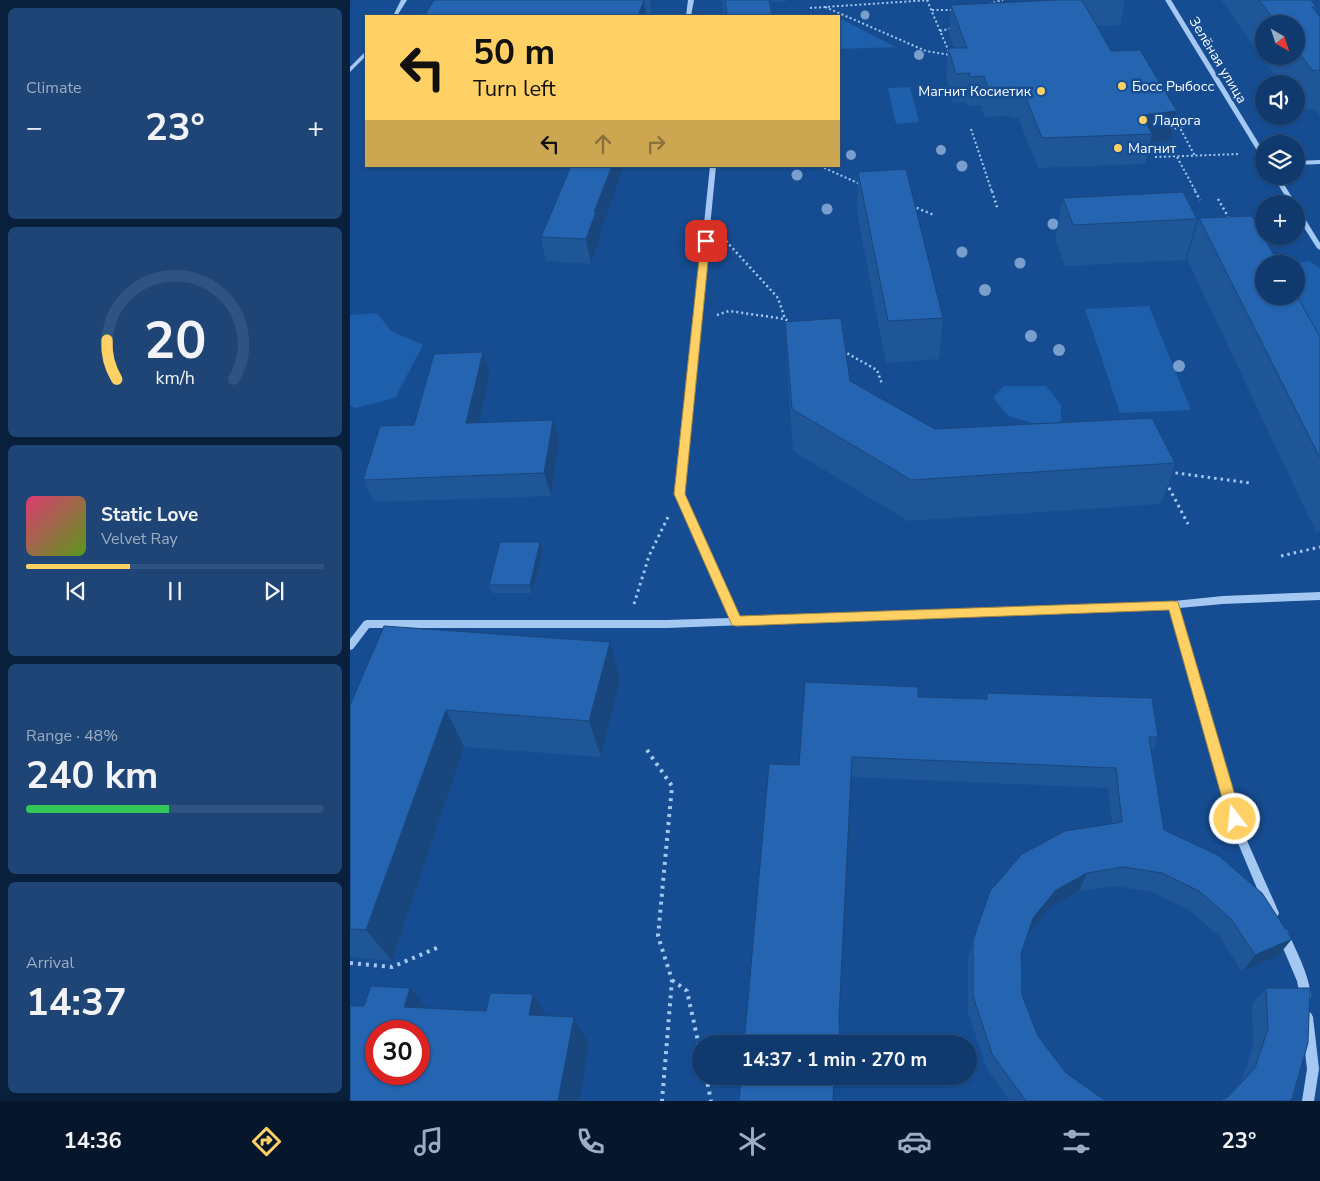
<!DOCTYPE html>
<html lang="en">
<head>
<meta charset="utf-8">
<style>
	:root { --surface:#103a6e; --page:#1e4576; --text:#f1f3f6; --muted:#9cadc2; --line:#305481; --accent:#ffd064 }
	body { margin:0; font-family:"Nunito Sans",sans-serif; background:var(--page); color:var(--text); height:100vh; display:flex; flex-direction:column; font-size:19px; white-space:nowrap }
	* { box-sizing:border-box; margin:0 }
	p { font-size:16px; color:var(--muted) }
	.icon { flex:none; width:28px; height:28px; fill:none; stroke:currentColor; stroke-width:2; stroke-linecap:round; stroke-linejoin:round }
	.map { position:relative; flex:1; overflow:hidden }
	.side { display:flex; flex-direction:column; gap:8px; padding:8px; background:#09203c; width:350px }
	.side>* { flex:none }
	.hud { position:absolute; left:15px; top:15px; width:475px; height:152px; border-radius:0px; box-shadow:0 1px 4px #0004,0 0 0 1px var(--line); background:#ffd064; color:#111; overflow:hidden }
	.needle { width:32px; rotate:141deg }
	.buttons { position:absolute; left:905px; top:15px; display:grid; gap:10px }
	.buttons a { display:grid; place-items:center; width:50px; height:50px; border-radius:50%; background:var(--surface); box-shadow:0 1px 4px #0004,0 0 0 1px var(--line); font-size:25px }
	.speed { position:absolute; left:15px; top:1020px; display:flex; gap:10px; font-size:25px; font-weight:700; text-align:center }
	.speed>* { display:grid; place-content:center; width:65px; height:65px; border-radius:50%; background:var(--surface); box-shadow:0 1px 4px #0004,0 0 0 1px var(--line); line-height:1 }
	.speed .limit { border:8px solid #d22; background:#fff; color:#111 }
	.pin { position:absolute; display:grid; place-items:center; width:42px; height:42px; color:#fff; margin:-21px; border-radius:10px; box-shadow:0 2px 8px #0006 }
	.me { position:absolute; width:55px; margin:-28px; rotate:344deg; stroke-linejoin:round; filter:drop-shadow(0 0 4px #0008) }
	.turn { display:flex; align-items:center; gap:18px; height:105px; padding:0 25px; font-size:22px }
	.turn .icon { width:65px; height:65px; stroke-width:2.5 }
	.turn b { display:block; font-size:35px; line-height:42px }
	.lanes { display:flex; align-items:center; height:48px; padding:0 25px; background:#0003; justify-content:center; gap:25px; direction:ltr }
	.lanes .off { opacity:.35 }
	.big { font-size:38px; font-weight:700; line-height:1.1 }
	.side .card { flex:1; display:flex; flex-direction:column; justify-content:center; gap:8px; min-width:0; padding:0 18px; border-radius:8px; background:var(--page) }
	.side .dial { align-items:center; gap:0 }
	.dial svg { height:130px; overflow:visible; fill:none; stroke:var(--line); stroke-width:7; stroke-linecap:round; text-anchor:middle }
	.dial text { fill:var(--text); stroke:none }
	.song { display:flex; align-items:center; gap:15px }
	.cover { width:60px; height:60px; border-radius:8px; background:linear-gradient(135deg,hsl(340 70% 55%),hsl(90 70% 35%)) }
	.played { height:5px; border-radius:2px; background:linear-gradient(90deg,var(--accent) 35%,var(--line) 35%) }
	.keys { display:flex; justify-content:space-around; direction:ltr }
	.heat { display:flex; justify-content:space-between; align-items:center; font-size:28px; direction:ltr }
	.charge { height:8px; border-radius:4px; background:linear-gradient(90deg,#34c759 48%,var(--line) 0) }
	.trip { position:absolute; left:342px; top:1035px; width:285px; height:50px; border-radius:25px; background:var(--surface); box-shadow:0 1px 4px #0004,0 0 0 1px var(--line); font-weight:700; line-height:50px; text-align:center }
	.menu { display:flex; height:80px; justify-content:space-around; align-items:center; background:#06172c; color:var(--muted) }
	.menu .icon { width:35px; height:35px }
	.menu .on { color:var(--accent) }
	.menu b { font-size:22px; color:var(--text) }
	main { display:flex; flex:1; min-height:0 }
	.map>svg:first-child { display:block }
</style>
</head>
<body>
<main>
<section class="side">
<div class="card"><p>Climate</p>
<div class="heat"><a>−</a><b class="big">23°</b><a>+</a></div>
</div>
<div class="card dial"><svg viewBox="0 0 100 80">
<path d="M14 69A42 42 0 1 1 86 69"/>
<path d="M14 69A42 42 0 0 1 8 45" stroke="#ffd064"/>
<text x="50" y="56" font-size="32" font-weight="700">20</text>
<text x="50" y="72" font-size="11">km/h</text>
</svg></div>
<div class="card">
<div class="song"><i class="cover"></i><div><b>Static Love</b><p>Velvet Ray</p></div></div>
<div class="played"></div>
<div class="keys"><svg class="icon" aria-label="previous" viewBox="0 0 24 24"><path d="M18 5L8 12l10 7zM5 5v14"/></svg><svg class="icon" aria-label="pause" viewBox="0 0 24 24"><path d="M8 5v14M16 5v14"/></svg><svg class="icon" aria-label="next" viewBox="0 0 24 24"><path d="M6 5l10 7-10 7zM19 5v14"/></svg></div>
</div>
<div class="card"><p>Range · 48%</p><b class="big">240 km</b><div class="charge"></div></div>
<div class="card"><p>Arrival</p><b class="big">14:37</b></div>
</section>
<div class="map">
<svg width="970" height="1101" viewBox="0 0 970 1101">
	<rect width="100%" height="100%" fill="#164d92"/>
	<path fill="#1e5fac" d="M 489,18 L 546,47 L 489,49 Z
		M 560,87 L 569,122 L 546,124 L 538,88 Z
		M 959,261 L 970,268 L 970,370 L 946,296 L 946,264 L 943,264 Z
		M 799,306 L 841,410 L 770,413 L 735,309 Z
		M 27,313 L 41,331 L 73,345 L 45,398 L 5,408 L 0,405 L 0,315 Z
		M 654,386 L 696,386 L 711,405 L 711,421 L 694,426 L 658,416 L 643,397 Z"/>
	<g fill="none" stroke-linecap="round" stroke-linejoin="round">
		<path stroke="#a4c8f1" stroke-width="2" stroke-dasharray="2 2.5" stroke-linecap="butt" d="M 577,0 L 599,52
			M 639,4 L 653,0
			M 475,7 L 576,51 L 600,55
			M 460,8 L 580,0
			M 582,10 L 603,10
			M 590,31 L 602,28
			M 840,121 L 830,128 L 845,156
			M 621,129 L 642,192
			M 820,129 L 830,128
			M 805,157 L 890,154
			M 827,157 L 846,192
			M 470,166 L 510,184"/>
		<path stroke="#a4c8f1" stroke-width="2.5" stroke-dasharray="2 3" stroke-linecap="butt" d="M 642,191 L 648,210
			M 845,191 L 850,200
			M 868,199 L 880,220
			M 562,206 L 584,215
			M 376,241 L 428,298 L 435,319 L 443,324
			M 367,315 L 379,311 L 435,319
			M 493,351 L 527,370 L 532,384"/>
		<path stroke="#a4c8f1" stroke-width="3" stroke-dasharray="2.5 4" stroke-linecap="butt" d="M 819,472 L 900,483
			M 816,482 L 838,524
			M 931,556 L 970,547
			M 284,604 L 299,556 L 318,517"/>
		<path stroke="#a4c8f1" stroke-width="4" stroke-dasharray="3 5" stroke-linecap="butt" d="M 297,750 L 322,786 L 308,936 L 322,980 L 312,1101
			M 0,963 L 42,967 L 89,947
			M 322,980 L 337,991 L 351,1055
			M 356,1076 L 361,1101"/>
		<path fill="#a4c8f1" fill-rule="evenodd" d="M 51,0 L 57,0 L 47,16 L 43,16 Z
			M 338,0 L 344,0 L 341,16 L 336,16 Z
			M 815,0 L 821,0 L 914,152 L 914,159 L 911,157 Z
			M 16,51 L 16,56 L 0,72 L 0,67 Z
			M 970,160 L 970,164 L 946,165 L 946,161 Z
			M 360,166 L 366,166 L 334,494 L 389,618 L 824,601 L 873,596 L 970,592 L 970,600 L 873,604 L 829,608 L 895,836 L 929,913 L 927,917 L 923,918 L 919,917 L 885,836 L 821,609 L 317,628 L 19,628 L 3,649 L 0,650 L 0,639 L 14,621 L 17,620 L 317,620 L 380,618 L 326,494 Z
			M 923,176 L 929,176 L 946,204 L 940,204 Z
			M 946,207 L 949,209 L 970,243 L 970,250 L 967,248 L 946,215 Z
			M 933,928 L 937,930 C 944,947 966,986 959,1003 L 955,1005 L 951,1003 L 947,981 L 927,934 L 929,930 Z
			M 957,1011 L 961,1013 L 963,1017 L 969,1069 L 964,1101 L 952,1101 L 957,1069 L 951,1017 L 953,1013 Z"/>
	</g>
	<g fill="#7a9fcc">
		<circle cx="515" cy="15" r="4.5"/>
		<circle cx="569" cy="55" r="5"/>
		<circle cx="591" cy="150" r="5"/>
		<circle cx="501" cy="155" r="5"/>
		<circle cx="612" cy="166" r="5.5"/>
		<circle cx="447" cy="175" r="5.5"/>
		<circle cx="477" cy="209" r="5.5"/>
		<circle cx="703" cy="224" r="5.5"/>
		<circle cx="612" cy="252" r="5.5"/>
		<circle cx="670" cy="263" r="5.5"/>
		<circle cx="635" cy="290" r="6"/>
		<circle cx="681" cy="336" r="6"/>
		<circle cx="709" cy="350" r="6"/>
		<circle cx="829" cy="366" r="6"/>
	</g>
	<path fill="#1f5698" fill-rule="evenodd" d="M 84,0 L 300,0 L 302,16 L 74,16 Z
		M 372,0 L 437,0 L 437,1 L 420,2 L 422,16 L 374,16 Z
		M 707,0 L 775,0 L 770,25 L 747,26 L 761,51 L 820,140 L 800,143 L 795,164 L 688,168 L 668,118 L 660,118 L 660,116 L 634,117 L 631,105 L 617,106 L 616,102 L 603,103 L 596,77 L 598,48 L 604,48 L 599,33 L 601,5 Z
		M 871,0 L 961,0 L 966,7 L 965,11 L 970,17 L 970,116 L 965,109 L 950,110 L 946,105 L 946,84 L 931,84 ZM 914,24 L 946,24 L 946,56 L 914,56 Z
		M 508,172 L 593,318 L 589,359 L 536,363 L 507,213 Z
		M 713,198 L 847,219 L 835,260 L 715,266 L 705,239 Z
		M 849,218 L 970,337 L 970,532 L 966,532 L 837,259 Z
		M 250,232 L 251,236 L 241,264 L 196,261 L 191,237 Z
		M 435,322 L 500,381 L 585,429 L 825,463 L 811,504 L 558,521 L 443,451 L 437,364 Z
		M 140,374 L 129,423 L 209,442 L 201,496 L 24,502 L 13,480 L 64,425 Z
		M 193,550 L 182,593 L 142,593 L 139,585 Z
		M 270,680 L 251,757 L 114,747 L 42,961 L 0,957 L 0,705 Z
		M 637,693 L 808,737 L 802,752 L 814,830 L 928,956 L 892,972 L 869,936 L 838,909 L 802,892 L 765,886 L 729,891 L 699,908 L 677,935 L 671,954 L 672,995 L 688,1036 L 716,1073 L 756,1101 L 660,1101 L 637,1069 L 618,1012 L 618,958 L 623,940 L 762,824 L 758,788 L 502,777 L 489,1028 L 449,765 L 568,697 L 636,699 Z
		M 916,988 L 939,1101 L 876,1098 L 891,1082 L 903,1045 L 902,1004 Z"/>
	<path fill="#19467c" d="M 0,0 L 4,0 L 0,6 Z
		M 294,0 L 296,16 L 288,16 Z
		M 827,111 L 820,140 L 800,143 L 802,134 L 792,115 Z
		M 262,166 L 274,166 L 250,232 L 251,236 L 241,264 L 236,239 L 244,212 Z
		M 133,352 L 140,374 L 124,445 L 116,423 Z
		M 203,420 L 209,442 L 201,496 L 194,473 Z
		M 190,542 L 193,550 L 182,593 L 180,585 Z
		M 260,642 L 270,680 L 251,757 L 239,721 Z
		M 96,710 L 114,747 L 42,961 L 16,930 Z
		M 502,757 L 502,777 L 489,1033 L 489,1017 Z
		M 737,873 L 729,891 L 699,908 L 677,936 L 683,918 L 706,890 Z
		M 942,939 L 928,956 L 892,972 L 905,955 Z
		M 60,988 L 83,1015 L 54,1007 Z
		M 183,994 L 200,1022 L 179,1015 Z
		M 224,1017 L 239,1044 L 229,1101 L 208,1101 Z
		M 484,1076 L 485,1076 L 484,1101 L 483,1101 Z"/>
	<path fill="#2464b1" stroke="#19467c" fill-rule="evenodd" d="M 84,0 L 294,0 L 288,16 L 233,15 L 232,16 L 74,16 Z
		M 375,0 L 419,0 L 422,16 L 377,16 Z
		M 707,0 L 732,0 L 761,51 L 790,50 L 827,111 L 792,115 L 802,134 L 692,138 L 672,88 L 664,89 L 663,87 L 638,88 L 634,76 L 620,77 L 619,73 L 606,74 L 598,48 L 617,48 L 601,5 Z
		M 909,0 L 961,0 L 966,7 L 962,7 L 970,17 L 970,70 L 963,71 L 946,49 L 946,24 L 927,24 Z
		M 221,166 L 262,166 L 244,212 L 246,212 L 236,239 L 191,237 Z
		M 556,169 L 593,318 L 538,321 L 508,172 Z
		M 833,192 L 847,219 L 723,225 L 713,198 Z
		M 902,216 L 929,264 L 914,264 L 914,296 L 946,296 L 946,294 L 970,337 L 970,458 L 849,218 Z
		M 491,318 L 500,381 L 585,429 L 802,418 L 825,463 L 561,480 L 442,409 L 435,322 Z
		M 133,352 L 116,423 L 203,420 L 194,473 L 13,480 L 30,426 L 64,425 L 84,354 Z
		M 150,542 L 190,542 L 180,585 L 139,585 Z
		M 34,626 L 260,642 L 239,721 L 96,710 L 16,930 L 0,929 L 0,705 Z
		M 455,682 L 568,687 L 568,697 L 637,699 L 637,693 L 802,698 L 808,737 L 799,737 L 814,830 L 868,855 L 912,893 L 942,939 L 905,955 L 881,919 L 849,891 L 812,873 L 773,867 L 737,873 L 706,890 L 683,918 L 671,954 L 672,995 L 688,1036 L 716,1073 L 756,1101 L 676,1101 L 642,1054 L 623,996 L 623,940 L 640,891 L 672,854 L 715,831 L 772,822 L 766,768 L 502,757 L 489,1017 L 490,1044 L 394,1044 L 419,764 L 449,765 Z
		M 21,986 L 60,988 L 54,1007 L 136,1011 L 140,993 L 183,994 L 179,1015 L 224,1017 L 208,1101 L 0,1101 L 0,1006 L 14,1006 ZM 26,1031 L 69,1031 L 69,1074 L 26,1074 Z
		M 916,988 L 960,988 L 958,1043 L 942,1099 L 939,1101 L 868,1101 L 878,1097 L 905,1068 L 918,1029 Z
		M 391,1076 L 484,1076 L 483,1101 L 389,1101 Z"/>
	<path fill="#ffd064" stroke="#a68741" d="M 356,238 L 360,241 L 335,494 L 390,616 L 824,601 L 828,602 L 892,819 L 890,823 L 885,825 L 880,823 L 878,819 L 819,610 L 386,626 L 382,625 L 324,494 L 351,241 Z"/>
	<g fill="#ffd064" stroke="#164d92" stroke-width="2">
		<circle cx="772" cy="86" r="5"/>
		<circle cx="691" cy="91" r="5"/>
		<circle cx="793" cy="120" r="5"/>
		<circle cx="768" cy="148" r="5"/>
	</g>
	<g text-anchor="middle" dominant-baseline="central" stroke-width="5" stroke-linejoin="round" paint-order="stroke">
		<g font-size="14" fill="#fff" stroke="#164d92">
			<text transform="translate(868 60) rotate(59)">Зелёная улица</text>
		</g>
		<g font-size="14" fill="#fff" stroke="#164d92" text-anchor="start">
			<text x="782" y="86">Босс Рыбосс</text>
			<text x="681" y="91" text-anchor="end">Магнит Косиетик</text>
			<text x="803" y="120">Ладога</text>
			<text x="778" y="148">Магнит</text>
		</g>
	</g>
</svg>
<div class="buttons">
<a><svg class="needle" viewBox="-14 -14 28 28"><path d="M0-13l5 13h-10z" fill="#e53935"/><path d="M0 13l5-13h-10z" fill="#9cadc2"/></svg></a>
<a><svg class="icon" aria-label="sound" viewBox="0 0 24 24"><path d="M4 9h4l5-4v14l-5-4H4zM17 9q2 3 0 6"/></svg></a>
<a><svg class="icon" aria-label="layers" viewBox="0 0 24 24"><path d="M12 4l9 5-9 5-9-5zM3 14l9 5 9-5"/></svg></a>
<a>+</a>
<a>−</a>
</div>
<div class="speed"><div class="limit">30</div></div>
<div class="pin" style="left:356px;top:241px;background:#d93025"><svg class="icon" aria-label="arrive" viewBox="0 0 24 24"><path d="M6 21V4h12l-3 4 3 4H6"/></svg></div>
<svg class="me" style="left:885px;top:819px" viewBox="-20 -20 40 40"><circle r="17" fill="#ffd064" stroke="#fff" stroke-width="3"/><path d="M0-11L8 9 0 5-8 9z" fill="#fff"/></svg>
<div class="trip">14:37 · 1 min · 270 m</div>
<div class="hud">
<div class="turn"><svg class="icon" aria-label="left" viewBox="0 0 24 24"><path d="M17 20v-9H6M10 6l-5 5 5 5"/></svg><div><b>50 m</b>Turn left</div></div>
<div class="lanes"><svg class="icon" aria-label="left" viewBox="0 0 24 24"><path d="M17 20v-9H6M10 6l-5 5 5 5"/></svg><svg class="icon off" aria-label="ahead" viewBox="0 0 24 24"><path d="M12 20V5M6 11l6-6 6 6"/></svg><svg class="icon off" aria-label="right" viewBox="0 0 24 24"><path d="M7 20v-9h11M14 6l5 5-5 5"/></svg></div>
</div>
</div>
</main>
<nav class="menu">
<b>14:36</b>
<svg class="icon on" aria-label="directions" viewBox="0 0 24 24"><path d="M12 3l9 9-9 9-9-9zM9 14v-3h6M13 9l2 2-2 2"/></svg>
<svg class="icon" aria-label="music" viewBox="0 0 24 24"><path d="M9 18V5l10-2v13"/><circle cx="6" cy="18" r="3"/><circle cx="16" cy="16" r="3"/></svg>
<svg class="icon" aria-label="phone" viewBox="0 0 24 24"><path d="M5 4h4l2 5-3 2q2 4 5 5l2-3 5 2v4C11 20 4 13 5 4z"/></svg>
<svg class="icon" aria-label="climate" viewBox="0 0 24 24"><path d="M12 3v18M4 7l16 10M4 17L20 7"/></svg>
<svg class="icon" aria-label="car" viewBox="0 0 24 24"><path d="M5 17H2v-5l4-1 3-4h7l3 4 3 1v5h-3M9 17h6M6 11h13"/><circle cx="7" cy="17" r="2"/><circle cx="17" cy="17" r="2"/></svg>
<svg class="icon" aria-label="filters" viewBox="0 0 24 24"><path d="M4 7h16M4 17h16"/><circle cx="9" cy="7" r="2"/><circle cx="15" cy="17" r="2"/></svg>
<b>23°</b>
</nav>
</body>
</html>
